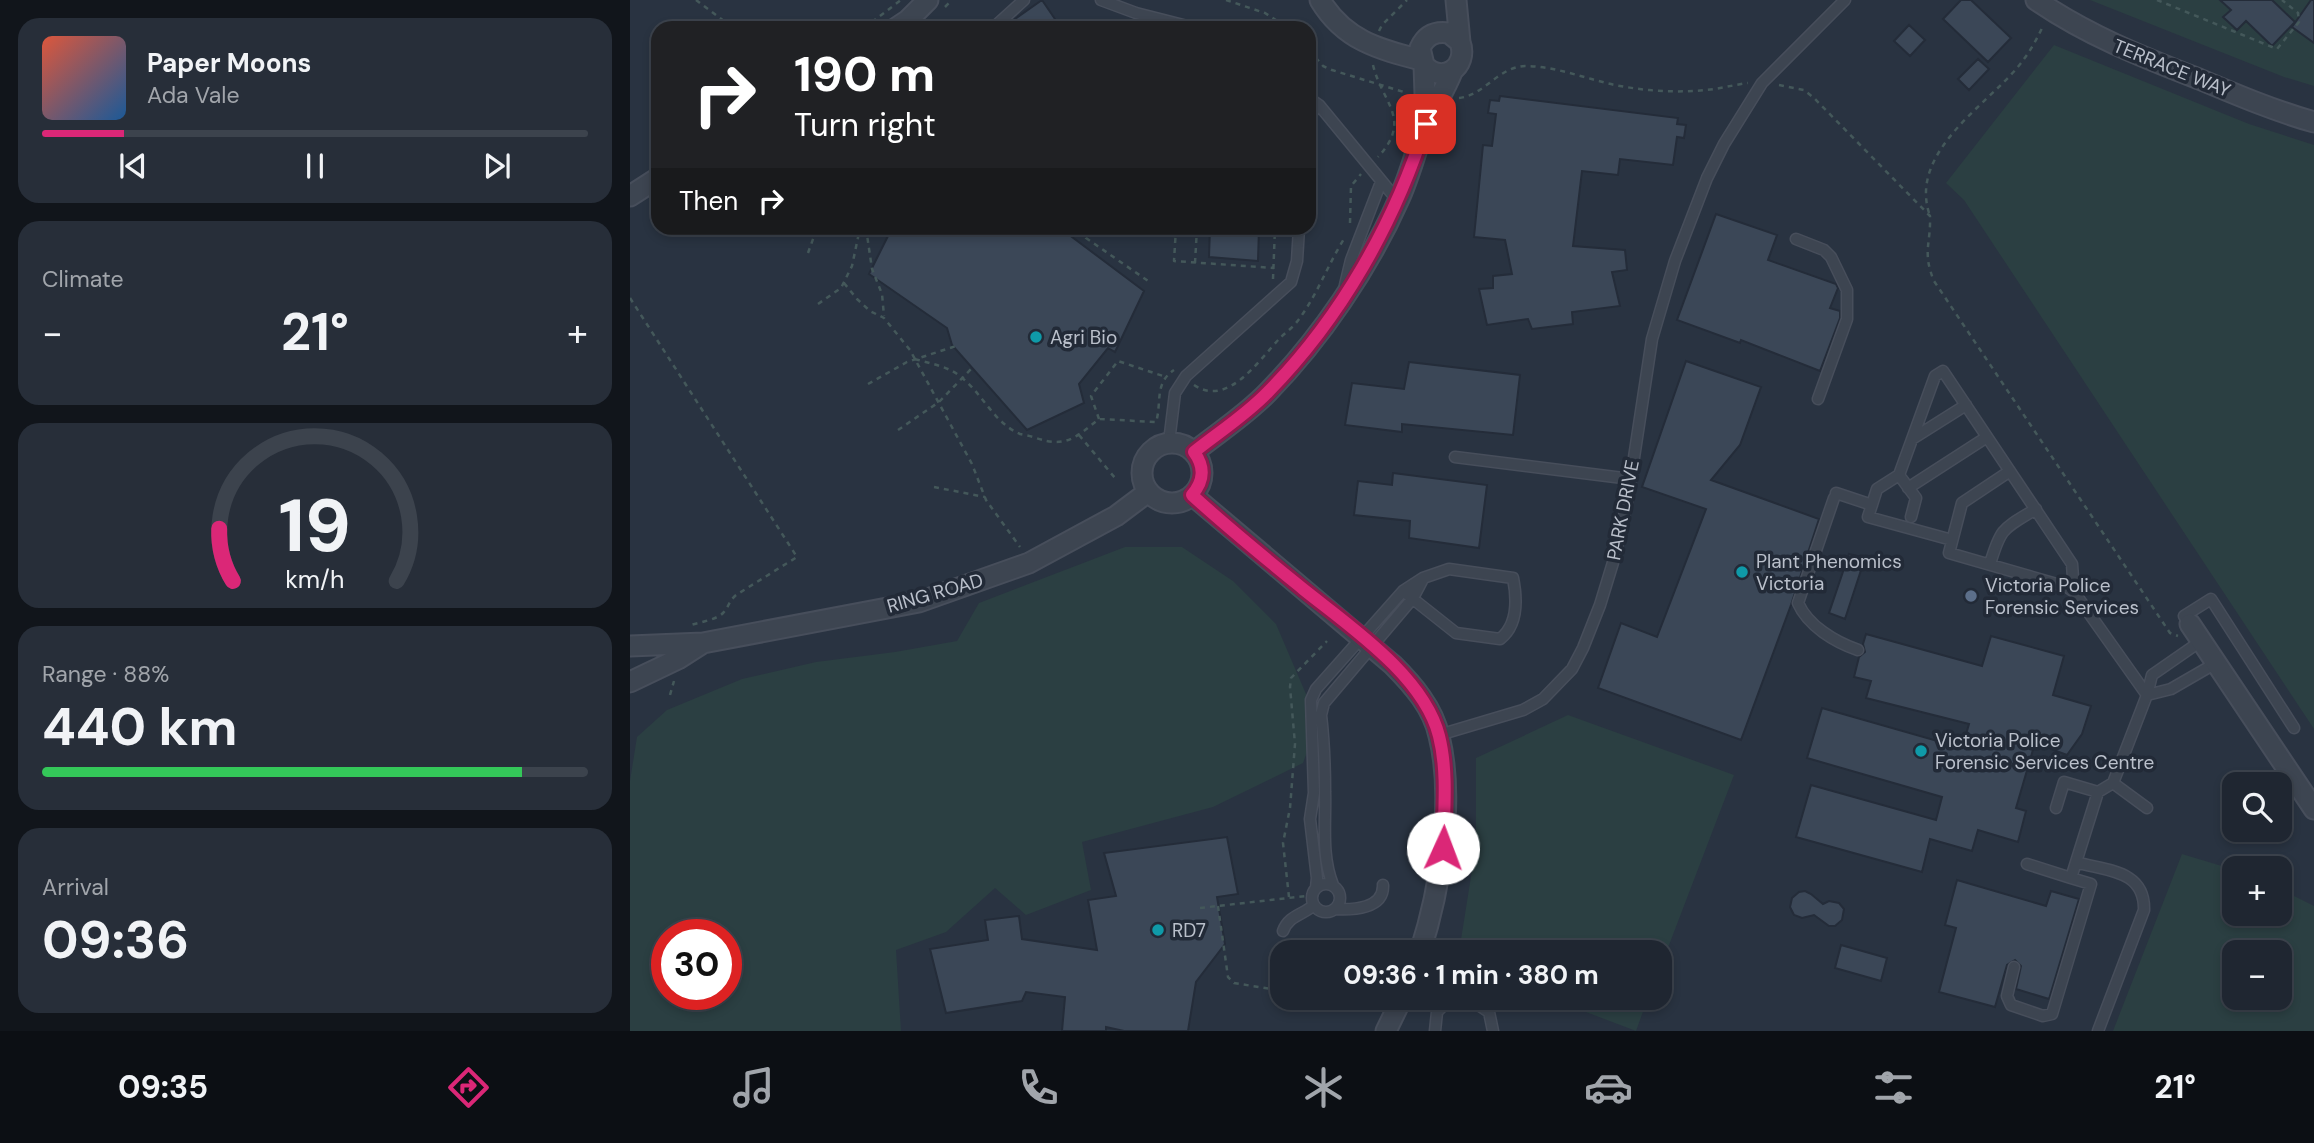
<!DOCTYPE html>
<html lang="en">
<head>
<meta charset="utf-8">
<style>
	:root { --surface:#1f2631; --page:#272e39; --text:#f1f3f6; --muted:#a1a5ab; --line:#3c434d; --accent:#db2777 }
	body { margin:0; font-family:"DM Sans",sans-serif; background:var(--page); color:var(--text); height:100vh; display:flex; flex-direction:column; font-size:26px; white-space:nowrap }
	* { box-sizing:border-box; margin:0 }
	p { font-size:23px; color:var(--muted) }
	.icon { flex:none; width:38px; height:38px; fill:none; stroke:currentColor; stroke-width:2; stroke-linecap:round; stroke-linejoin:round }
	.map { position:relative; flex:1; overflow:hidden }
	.drawer { display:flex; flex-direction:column; gap:18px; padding:18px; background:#11151b; width:630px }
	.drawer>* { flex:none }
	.banner { position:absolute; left:21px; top:21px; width:665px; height:214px; border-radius:21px; box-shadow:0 4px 10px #0003,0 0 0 2px var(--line); background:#202124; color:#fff; overflow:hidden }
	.buttons { position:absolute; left:1592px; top:772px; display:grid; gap:14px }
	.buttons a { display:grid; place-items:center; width:70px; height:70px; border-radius:14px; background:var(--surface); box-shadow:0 4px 10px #0003,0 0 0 2px var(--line); font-size:35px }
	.speed { position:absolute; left:21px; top:919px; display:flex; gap:14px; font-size:35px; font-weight:700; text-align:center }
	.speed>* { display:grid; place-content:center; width:91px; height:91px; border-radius:50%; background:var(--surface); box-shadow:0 4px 10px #0003,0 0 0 2px var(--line); line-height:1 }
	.speed .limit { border:10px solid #d22; background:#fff; color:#111 }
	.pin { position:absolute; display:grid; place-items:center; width:60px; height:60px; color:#fff; margin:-30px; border-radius:14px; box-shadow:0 4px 10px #0006 }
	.me { position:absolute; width:77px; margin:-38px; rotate:2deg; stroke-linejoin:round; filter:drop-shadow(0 0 5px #0008) }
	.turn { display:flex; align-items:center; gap:24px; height:147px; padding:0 28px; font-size:32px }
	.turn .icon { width:91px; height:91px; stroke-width:2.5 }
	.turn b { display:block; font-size:49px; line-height:60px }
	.then { display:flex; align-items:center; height:66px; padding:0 28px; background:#0003; gap:14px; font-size:26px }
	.big { font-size:52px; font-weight:700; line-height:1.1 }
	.drawer .tile { flex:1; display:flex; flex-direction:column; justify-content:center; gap:10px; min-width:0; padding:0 24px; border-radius:21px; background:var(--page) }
	.drawer .dial { align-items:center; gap:0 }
	.dial svg { height:182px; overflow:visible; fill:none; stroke:var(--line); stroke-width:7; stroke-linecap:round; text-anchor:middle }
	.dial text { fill:var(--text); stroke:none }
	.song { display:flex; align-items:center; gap:21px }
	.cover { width:84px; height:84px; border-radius:10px; background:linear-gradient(135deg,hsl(10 70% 55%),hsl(210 70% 35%)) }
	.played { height:7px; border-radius:4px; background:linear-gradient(90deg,var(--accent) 15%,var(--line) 15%) }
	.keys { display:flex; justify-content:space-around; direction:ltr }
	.heat { display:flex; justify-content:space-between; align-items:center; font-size:38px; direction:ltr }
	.charge { height:10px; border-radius:5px; background:linear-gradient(90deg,#34c759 88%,var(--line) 0) }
	.trip { position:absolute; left:640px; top:940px; width:402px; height:70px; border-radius:21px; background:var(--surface); box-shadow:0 4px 10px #0003,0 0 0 2px var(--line); font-weight:700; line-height:70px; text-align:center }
	.tab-bar { display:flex; height:112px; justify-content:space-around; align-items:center; background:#0c0f14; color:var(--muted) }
	.tab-bar .icon { width:49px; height:49px }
	.tab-bar .active { color:var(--accent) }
	.tab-bar b { font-size:32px; color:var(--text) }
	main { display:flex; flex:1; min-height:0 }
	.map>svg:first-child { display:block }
</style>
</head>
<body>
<main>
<section class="drawer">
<div class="tile">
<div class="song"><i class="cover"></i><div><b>Paper Moons</b><p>Ada Vale</p></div></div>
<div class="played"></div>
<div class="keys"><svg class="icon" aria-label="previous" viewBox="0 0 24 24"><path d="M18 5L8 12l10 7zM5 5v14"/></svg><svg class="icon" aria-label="pause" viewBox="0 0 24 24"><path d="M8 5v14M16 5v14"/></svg><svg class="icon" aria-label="next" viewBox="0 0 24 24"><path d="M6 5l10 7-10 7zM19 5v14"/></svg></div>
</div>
<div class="tile"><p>Climate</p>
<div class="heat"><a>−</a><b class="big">21°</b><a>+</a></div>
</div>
<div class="tile dial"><svg viewBox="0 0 100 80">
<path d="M14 69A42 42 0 1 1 86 69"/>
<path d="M14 69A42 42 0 0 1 8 46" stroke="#db2777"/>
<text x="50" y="56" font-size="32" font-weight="700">19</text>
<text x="50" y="72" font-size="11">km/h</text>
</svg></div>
<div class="tile"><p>Range · 88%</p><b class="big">440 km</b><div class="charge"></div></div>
<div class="tile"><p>Arrival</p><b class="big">09:36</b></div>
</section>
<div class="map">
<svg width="1684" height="1031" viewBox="0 0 1684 1031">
	<rect width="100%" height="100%" fill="#293341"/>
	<path fill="#2b3f42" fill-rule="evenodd" d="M 1460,0 L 1684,0 L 1684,86 L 1654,77 Z
		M 1424,45 L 1619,124 L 1684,145 L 1684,729 L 1334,200 L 1316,183 Z
		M 495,547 L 552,547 L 603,581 L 646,624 L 688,722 L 673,763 L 583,807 L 452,842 L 461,890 L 396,915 L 365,888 L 316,932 L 266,950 L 271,1031 L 0,1031 L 0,781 L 7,737 L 37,710 L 112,679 L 186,662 L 265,652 L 327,641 L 349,603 ZM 37,934 L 96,934 L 96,994 L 37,994 Z
		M 938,715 L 1104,775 L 1031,966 L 1031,952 L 829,952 L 846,845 L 846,758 Z
		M 1552,854 L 1605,870 L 1605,914 L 1650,914 L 1650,889 L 1684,906 L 1684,1031 L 1483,1031 ZM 1650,952 L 1650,998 L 1605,998 L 1605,952 Z
		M 919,998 L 1018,998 L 1006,1031 Z"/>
	<path fill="#3b4757" stroke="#242c39" stroke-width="2" d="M 412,0 L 427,22 L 419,28 L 392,28 L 385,19 Z
		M 1331,0 L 1341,0 L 1381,38 L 1358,62 L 1313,19 Z
		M 1590,0 L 1642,0 L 1665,22 L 1642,46 L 1616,21 L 1607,30 L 1593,17 L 1601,10 Z
		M 1681,0 L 1684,0 L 1684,43 L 1662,27 Z
		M 1279,25 L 1295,40 L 1280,56 L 1264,41 Z
		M 1348,59 L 1359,69 L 1339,90 L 1328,79 Z
		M 870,96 L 1048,118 L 1047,124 L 1056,125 L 1054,138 L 1047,137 L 1043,165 L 990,159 L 988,175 L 952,171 L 943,246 L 995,250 L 997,270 L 982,272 L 990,306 L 942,312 L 943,324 L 902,329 L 898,319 L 857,325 L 849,289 L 863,288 L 863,276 L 882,274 L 875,240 L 844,237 L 853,145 L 862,146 L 866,114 L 858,113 L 860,100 L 869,101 Z
		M 1086,214 L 1147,235 L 1138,260 L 1206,284 L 1208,288 L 1200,308 L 1210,311 L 1210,318 L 1190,371 L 1111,340 L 1110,343 L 1047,320 Z
		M 262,228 L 430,228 L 514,291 L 485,352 L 478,348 L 449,384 L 454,403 L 397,430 L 322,345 L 317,328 L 239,274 Z
		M 580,228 L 629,228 L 628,261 L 579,257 Z
		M 1056,361 L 1131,387 L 1110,445 L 1081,480 L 1189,519 L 1161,605 L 1111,740 L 968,688 L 991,623 L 1027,637 L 1076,509 L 1012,487 Z
		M 779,362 L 890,375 L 883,435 L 772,424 L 772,432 L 715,425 L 722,383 L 774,389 Z
		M 763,473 L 857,485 L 849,548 L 779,538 L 780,521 L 724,515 L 728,481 L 762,485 Z
		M 1219,554 L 1235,558 L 1215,619 L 1199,613 Z
		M 1236,634 L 1352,666 L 1361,636 L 1434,656 L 1423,695 L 1461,706 L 1452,734 L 1437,755 L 1405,743 L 1386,808 L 1396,811 L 1388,842 L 1348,830 L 1342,851 L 1300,839 L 1292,872 L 1166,837 L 1181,785 L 1306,820 L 1312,797 L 1177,758 L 1192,708 L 1332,748 L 1339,724 L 1236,698 L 1241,681 L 1224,677 L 1229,657 L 1235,652 L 1233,644 Z
		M 597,837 L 608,894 L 587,897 L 595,944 L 566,982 L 558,1031 L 494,1031 L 476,1027 L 476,1031 L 432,1031 L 435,997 L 396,992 L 392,1001 L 316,1013 L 300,949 L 358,940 L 355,920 L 389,916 L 392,939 L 467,950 L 458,900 L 486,896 L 474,853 Z
		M 1327,880 L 1416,906 L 1421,891 L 1449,899 L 1419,999 L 1386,989 L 1391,966 L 1385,960 L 1377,965 L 1365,1007 L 1309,992 L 1326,928 L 1315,925 Z
		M 1175,891 L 1181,894 L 1193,904 L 1199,901 L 1209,903 L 1214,909 L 1212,920 L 1205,926 L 1199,926 L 1184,915 L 1172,918 L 1164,915 L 1160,907 L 1162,898 L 1169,892 Z
		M 1211,945 L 1257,958 L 1251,981 L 1205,968 Z"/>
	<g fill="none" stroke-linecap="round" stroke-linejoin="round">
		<g stroke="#474e5b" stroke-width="13">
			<path id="service" d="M 471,0 L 506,13 L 565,28
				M 363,28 L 394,0
				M 679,98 L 689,105 L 768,201
				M 679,116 L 689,105
				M 1166,239 L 1194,250 L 1201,257 L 1217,290 L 1217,319 L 1188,399
				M 715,285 L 721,260 L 751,182
				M 1282,439 L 1336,405
				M 539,442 L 545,393 L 556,376 L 661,282 L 667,261 L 669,228
				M 825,457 L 1001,479
				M 1380,471 L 1332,503 L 1319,553 L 1437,587 L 1444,592 L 1517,695
				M 1269,475 L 1286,498 L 1281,517
				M 1278,488 L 1357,437
				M 1206,493 L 1242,505
				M 1204,498 L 1168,603 C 1178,626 1205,642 1228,650
				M 1322,540 L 1238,517 L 1247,489 L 1269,475 L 1305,376 L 1313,371 L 1442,564 L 1444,592
				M 1360,564 C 1371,527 1373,529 1406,509
				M 1560,624 L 1554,616 L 1581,599 L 1664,728
				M 1517,695 L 1541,689 L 1586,663
				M 809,735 L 893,710 L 913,699 L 942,669 L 953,648 L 970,605 L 985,556 L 998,497 L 1022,339 L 1045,261 L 1077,178 L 1094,144 L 1132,83 L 1215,0
				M 1483,783 L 1517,808
				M 1426,808 L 1434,782 L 1468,792
				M 1446,862 C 1475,871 1515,869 1514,910 L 1468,1031
				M 1397,864 L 1441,878
				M682 898a14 14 0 1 1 28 0a14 14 0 1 1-28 0Z
				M 703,885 C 691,855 696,823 695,792 C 695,766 694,741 691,715 L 694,703 L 783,598 L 793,579
				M 686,888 L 687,878 L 680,819 L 684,793 L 681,700 L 686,689 L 773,591 L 793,578 L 819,569 L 883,578 C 887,598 888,625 870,639 L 826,633 L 773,591
				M 705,909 C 723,910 754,909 753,885
				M 653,931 C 659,915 673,915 684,905
				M 1384,967 L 1377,996 L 1381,1005 L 1413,1016 L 1422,1014 L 1461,884 L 1441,878 L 1468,792 L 1483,783 L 1517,695 L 1522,675 L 1571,641
				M 805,1031 L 807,1012 L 819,1000 L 838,998 L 859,1012 L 863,1031"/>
		</g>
		<g stroke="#474e5b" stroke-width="23">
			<path id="minor" d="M 690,0 C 714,40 748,49 791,60
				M 826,0 L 830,42 C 839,67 812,85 794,65 L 790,48 C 796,35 805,31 819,33 L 830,42
				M 1406,0 C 1457,35 1512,57 1569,79 C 1607,95 1645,111 1684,122
				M 266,28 L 278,20 L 298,0
				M 794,65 L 796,123
				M 0,196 L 28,178
				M512 473a30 30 0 1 1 60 0a30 30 0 1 1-60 0Z
				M 564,452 C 589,432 616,415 638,392 C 690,339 739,267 769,199 C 780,175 786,149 796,124 C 804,106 815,90 822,72
				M 562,495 L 763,665 C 783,685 803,708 809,736 C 825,800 810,890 790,952
				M 1560,624 L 1684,809
				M 0,646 L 73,643 L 289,602 L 399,563 L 486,516 L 518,492
				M 0,682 L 48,659 L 73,643
				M 756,1031 L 772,998"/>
		</g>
		<path stroke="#44585a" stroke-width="2.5" stroke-dasharray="5 5" stroke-linecap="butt" d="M 66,0 L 103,28
			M 596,0 L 635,13 L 658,28
			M 1527,0 L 1647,49 L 1669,22 L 1668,13 L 1652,0
			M 315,7 L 322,0
			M 234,28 L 271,0
			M 749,31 L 752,25 L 777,0
			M 679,50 L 693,66 L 702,70 L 777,93
			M 743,65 C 752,103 783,119 748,157
			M 1149,85 L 1174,90 L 1184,98 L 1300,216 C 1301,244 1292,252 1304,281 L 1540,633 L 1548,636
			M 829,98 C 855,95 868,67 895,66 C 927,66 958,80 990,86 C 1018,91 1046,93 1075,90 C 1089,89 1103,85 1118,83
			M 1299,213 C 1280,152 1355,106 1387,68 C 1398,55 1406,41 1413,26
			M 720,223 L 721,186 L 731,174
			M 236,228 L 242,269 L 252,294 L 254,316
			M 454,228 L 456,238 L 521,283
			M 471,228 L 546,236
			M 546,228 L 544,261 L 644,268
			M 178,253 L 187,228
			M 565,263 L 567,228
			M 643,279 L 645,228
			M 214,283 L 227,299 L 240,311 L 254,318 L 280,350 L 342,464 L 356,500 L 390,547
			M 0,298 L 167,557 L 106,595 C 99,601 98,608 93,613 C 86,620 70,622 61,625
			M 188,304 L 211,288 L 222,266 L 230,228
			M 285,359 C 301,364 318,366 331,377 C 352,393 364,423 390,434 C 395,435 401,436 406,438 C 436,448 445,438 469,419 L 526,422 C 532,403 524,383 544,370
			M 238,384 L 277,362 L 329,345
			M 564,385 C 598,408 629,360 650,338 C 655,333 661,329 666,323 C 686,298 697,266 714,239
			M 469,419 L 461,396 L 488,361 L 536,377
			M 268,430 L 309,402 L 343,367
			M 449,435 L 485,478
			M 304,487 L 355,497
			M 40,695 L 44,681
			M 659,897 L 653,843 L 660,808 L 665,744 L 660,687 L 661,678 L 697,641
			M 588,906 L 598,977 L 604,983 L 641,989
			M 570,908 L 676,896"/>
		<use href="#service" stroke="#3d4551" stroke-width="10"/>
		<use href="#minor" stroke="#3d4551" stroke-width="19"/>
	</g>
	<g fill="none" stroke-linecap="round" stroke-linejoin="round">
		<g stroke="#8e194d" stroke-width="18">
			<path id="route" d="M 796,124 C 765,222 711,318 638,392 C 616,415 589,432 564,452 C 575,467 574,481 562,495 C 598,528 635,558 673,589 C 719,626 794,676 809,736 C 818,771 814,811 813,848"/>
		</g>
		<use href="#route" stroke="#db2777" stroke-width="12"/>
	</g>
	<g fill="#0f9aa8" stroke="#222a37" stroke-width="2.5">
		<circle cx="406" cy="337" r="7"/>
		<circle cx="1112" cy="572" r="7"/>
		<circle cx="1291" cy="751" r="7"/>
		<circle cx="528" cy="930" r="7"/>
	</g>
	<circle fill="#5c6f8a" stroke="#222a37" stroke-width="2.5" cx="1341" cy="596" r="7"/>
	<g text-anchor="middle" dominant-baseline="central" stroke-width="7" stroke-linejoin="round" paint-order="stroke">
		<g font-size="19" fill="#bac0cb" stroke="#222a37">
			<text transform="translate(1542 68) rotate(22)">TERRACE WAY</text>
			<text transform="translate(993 510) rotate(-79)">PARK DRIVE</text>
			<text transform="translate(305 593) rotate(-16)">RING ROAD</text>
		</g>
		<g font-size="19" fill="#bac0cb" stroke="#222a37" text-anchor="start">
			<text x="420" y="337">Agri Bio</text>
			<text x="1126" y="561">Plant Phenomics<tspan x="1126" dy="22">Victoria</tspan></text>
			<text x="1355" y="585">Victoria Police<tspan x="1355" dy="22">Forensic Services</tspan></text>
			<text x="1305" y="740">Victoria Police<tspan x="1305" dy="22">Forensic Services Centre</tspan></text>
			<text x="542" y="930">RD7</text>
		</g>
	</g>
</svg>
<div class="buttons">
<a><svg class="icon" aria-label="search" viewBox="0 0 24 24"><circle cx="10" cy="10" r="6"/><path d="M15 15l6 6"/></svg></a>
<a>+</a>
<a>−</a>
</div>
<div class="speed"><div class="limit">30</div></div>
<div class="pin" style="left:796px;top:124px;background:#d93025"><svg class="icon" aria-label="arrive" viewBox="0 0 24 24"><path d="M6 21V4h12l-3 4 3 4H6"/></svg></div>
<svg class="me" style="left:813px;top:848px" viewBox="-20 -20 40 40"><circle r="19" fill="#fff"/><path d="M0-13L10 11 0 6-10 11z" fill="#db2777"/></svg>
<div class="trip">09:36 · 1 min · 380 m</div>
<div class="banner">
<div class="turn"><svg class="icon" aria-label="right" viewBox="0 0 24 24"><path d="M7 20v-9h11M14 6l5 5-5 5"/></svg><div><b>190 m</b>Turn right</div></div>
<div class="then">Then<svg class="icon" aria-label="right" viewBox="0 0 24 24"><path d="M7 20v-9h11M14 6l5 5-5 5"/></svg></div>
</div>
</div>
</main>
<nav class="tab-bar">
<b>09:35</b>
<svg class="icon active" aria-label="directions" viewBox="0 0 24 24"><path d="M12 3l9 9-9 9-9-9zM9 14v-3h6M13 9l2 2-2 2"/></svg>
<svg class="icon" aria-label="music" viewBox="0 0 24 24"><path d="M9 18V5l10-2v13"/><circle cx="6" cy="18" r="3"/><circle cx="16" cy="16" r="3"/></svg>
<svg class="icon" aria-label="phone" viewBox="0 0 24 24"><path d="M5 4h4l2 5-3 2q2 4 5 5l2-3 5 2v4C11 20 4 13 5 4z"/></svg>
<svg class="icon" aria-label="climate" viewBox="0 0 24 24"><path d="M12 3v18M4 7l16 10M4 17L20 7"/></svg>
<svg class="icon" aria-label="car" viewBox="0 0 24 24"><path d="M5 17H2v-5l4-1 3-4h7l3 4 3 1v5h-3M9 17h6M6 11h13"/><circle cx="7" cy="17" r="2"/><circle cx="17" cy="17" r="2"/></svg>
<svg class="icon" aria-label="filters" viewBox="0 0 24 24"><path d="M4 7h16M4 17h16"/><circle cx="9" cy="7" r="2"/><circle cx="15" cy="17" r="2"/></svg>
<b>21°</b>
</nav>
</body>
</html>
